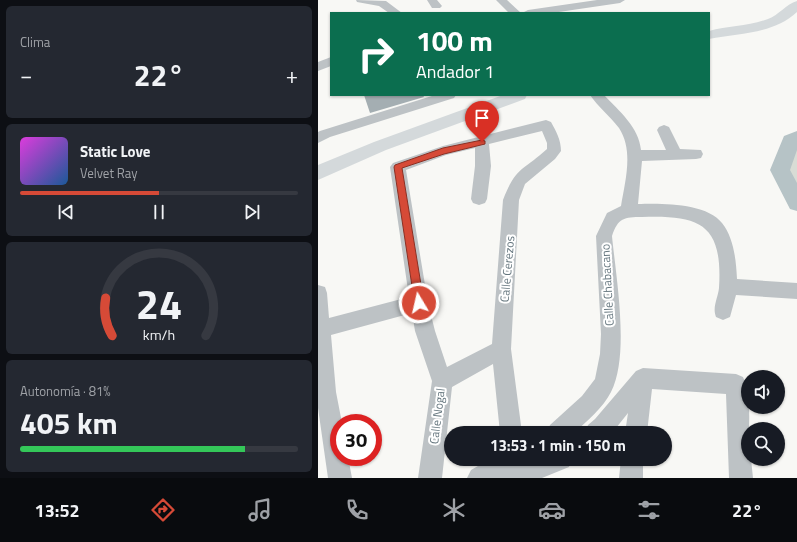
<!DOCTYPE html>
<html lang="es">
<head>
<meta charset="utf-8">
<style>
	:root { --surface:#171b24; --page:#242831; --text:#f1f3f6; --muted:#9ea1a6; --line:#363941; --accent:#d64a37 }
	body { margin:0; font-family:"Titillium Web",sans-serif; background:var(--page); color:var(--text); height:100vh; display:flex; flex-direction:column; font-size:15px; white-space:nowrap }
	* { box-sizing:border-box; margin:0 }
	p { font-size:13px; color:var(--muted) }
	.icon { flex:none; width:22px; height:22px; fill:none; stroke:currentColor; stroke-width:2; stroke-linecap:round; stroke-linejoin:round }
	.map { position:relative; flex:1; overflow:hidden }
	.details { display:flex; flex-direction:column; gap:6px; padding:6px; background:#0d0f14; width:318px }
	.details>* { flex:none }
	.hud { position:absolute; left:12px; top:12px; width:380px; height:84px; border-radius:0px; box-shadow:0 1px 3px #0004; background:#0b6e4f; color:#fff; overflow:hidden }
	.controls { position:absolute; left:423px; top:370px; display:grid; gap:8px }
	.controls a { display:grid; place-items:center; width:44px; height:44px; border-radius:50%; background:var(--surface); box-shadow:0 1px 3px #0004; font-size:20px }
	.speed { position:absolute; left:12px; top:414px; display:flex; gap:8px; font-size:20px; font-weight:700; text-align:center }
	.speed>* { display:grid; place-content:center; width:52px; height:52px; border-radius:50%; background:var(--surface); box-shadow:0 1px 3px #0004; line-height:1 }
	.speed .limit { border:6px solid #d22; background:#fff; color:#111 }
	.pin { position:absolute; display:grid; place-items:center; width:34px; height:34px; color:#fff; margin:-41px -17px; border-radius:50% 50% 50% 0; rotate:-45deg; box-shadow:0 0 4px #0007 }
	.pin .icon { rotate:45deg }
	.me { position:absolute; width:44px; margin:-22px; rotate:351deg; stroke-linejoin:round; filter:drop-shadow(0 0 3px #0008) }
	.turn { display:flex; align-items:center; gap:14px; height:84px; padding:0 20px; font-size:18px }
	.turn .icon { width:52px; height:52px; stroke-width:2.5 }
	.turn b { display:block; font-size:28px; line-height:34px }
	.big { font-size:30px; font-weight:700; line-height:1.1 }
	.details .tile { flex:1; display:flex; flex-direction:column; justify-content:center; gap:6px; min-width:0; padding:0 14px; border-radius:6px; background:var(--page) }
	.details .dial { align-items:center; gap:0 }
	.dial svg { height:104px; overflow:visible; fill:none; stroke:var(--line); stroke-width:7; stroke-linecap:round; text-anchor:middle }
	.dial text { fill:var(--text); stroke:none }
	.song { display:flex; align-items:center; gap:12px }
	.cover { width:48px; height:48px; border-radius:6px; background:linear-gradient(135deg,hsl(300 70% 55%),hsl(210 70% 35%)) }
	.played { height:4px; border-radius:2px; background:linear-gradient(90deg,var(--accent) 50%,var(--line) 50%) }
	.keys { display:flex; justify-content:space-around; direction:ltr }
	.heat { display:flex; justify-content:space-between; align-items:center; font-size:22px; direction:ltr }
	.charge { height:6px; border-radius:3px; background:linear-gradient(90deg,#34c759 81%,var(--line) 0) }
	.trip { position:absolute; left:126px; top:426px; width:228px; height:40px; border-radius:20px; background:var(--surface); box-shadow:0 1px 3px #0004; font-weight:700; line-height:40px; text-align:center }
	.dock { display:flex; height:64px; justify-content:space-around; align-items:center; background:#090b0e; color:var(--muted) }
	.dock .icon { width:28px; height:28px }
	.dock .on { color:var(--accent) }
	.dock b { font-size:18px; color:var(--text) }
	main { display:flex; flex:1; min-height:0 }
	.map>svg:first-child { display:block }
</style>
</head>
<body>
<main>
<section class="details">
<div class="tile"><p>Clima</p>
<div class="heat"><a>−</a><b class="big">22°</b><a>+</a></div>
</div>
<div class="tile">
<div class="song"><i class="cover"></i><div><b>Static Love</b><p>Velvet Ray</p></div></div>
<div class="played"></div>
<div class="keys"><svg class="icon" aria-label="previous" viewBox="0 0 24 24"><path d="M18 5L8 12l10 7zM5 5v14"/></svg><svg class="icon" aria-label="pause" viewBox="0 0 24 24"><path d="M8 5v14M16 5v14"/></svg><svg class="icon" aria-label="next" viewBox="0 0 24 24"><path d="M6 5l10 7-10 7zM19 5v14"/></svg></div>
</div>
<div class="tile dial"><svg viewBox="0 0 100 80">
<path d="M14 69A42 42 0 1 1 86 69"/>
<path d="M14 69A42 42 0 0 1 9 40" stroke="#d64a37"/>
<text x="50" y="56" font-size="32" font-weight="700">24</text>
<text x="50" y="72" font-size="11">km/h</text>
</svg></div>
<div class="tile"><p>Autonomía · 81%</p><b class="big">405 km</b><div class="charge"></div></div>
</section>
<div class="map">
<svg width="479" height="478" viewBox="0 0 479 478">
	<rect width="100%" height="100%" fill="#f8f8f5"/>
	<path fill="#d8dcd5" d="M 479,144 L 479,192 L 469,171 Z"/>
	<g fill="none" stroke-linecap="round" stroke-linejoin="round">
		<path fill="#b6c3c6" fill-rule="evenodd" d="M 479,131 L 479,150 L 472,170 L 479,183 L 479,211 L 472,209 L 452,170 L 466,136 Z"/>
	</g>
	<path fill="#a4aeb2" d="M 46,95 L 105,95 L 106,97 L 52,113 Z"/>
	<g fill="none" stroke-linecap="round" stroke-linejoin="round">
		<path fill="#bdc2c5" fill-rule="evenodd" d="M 38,0 L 68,1 L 84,13 L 71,13 L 61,6 L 39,2 Z
			M 109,0 L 119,0 L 124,6 L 122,8 L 114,8 Z
			M 178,0 L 189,0 L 203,13 L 191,13 Z
			M 279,0 L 307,0 L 302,3 L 234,13 L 204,13 L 210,10 Z
			M 13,57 L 13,66 L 0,71 L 0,62 Z
			M 117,95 L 138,95 L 136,98 L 12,137 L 0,143 L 0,132 L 2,131 Z
			M 272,95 L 286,95 C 301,111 321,127 323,150 L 348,150 L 339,130 L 341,127 L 346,125 L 351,127 L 362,149 L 383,150 L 385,154 L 383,158 L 378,159 L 324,161 L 320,204 C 343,203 389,203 404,223 C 416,238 418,260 419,279 L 479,283 L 479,299 L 418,295 L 412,317 L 405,320 L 398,317 C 394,307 400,298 401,288 C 405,224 382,215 324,217 C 306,217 300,218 294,236 C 298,278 312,355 293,392 C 285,408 269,421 256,433 L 229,433 L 232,425 L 264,396 L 277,379 L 282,354 L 283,334 L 278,236 L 289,213 L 303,206 C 307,181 316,151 301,128 C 292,116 280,107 272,95 Z
			M 228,120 L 233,122 C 238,131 243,140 243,151 L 237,159 L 207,184 L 201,200 L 193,349 L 204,433 L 182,433 L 175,364 L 134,387 L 124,478 L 100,478 L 114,381 L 97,331 L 94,313 L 13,335 L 18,392 L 24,423 L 21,423 L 21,457 L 30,457 L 34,478 L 10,478 L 0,408 L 0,285 L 7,287 L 9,293 L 11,318 L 91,297 L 72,167 L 75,163 L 125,146 ZM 224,131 L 229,143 L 229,149 C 205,171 198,166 185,200 L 174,344 L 129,367 L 117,331 L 110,303 L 88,170 L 128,155 L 157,148 L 157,166 L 153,199 L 155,203 L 161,205 L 167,203 L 169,199 L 173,166 L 171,144 Z
			M 325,368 L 418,374 L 425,377 C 435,400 430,434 430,459 L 433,459 L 435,478 L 411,478 L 408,394 L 334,389 L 329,433 L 307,433 L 310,413 L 294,433 L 267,433 L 270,425 L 277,419 L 318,371 Z
			M 172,459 L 205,459 L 203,463 L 215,459 L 254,459 L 251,467 L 224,478 L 149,478 L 153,470 Z
			M 303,459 L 325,459 L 325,478 L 301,478 Z"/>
		<path fill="#d4d9db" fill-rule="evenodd" d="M 479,1 L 479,12 C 456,34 421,33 391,39 L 391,31 C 410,26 431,26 450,19 C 461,15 468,4 479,1 Z
			M 185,95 L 209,95 L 207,99 L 68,150 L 0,180 L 0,165 L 56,142 Z"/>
	</g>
	<path fill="#d64a37" stroke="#8b3024" d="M 164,140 L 167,141 L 167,144 L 126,154 L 84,168 L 106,303 L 101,307 L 97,306 L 76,167 L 77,165 L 125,148 Z"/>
	<g text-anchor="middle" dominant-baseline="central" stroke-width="4" stroke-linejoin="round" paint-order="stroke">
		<g font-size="12" fill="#65767e" stroke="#fff">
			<text transform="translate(189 269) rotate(-85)">Calle Cerezos</text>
			<text transform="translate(289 285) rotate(-93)">Calle Chabacano</text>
			<text transform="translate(119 416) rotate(-83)">Calle Nogal</text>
		</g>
	</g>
</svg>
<div class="controls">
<a><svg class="icon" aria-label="sound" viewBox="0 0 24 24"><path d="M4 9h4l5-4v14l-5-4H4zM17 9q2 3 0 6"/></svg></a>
<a><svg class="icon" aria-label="search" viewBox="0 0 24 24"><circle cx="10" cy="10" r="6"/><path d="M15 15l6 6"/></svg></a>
</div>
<div class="speed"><div class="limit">30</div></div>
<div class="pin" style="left:164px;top:142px;background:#d93025"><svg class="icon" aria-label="arrive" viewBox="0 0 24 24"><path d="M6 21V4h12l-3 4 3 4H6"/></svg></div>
<svg class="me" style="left:101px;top:303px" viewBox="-20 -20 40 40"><circle r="17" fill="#d64a37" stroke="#fff" stroke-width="3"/><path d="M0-11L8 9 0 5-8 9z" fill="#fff"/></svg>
<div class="trip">13:53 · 1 min · 150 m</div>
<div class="hud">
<div class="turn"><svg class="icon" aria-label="right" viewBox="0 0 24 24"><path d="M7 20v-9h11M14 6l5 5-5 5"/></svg><div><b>100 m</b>Andador 1</div></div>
</div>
</div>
</main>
<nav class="dock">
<b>13:52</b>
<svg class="icon on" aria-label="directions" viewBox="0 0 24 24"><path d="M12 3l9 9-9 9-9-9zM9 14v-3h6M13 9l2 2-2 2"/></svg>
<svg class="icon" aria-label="music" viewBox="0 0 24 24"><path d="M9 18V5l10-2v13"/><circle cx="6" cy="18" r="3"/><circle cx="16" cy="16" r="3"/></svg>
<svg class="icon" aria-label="phone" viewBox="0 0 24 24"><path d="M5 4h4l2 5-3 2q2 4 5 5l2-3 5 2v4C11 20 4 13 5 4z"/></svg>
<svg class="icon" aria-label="climate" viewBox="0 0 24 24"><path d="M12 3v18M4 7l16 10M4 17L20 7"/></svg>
<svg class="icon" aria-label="car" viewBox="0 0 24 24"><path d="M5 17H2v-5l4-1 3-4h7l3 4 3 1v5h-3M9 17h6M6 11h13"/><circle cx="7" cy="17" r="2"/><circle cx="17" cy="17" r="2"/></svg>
<svg class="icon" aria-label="filters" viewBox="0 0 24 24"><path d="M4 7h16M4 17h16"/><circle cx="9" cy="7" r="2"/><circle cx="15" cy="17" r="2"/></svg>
<b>22°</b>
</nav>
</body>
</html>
